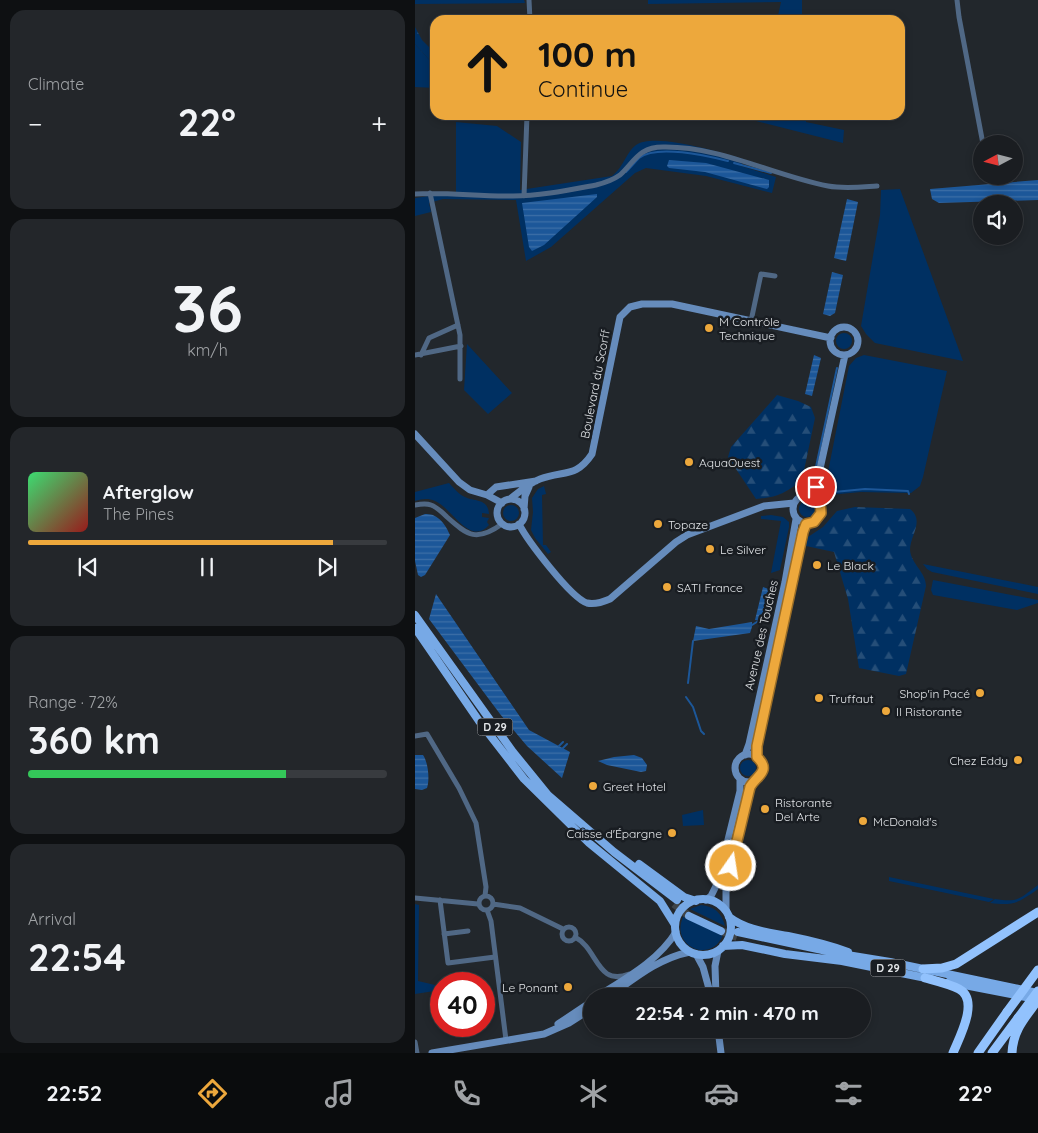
<!DOCTYPE html>
<html lang="en">
<head>
<meta charset="utf-8">
<style>
	:root { --surface:#1a1d21; --page:#23262a; --text:#f1f3f6; --muted:#9fa2a5; --line:#383b3f; --accent:#eda83c }
	body { margin:0; font-family:Quicksand,sans-serif; background:var(--page); color:var(--text); height:100vh; display:flex; flex-direction:column; font-size:19px; white-space:nowrap }
	* { box-sizing:border-box; margin:0 }
	p { font-size:16px; color:var(--muted) }
	.icon { flex:none; width:28px; height:28px; fill:none; stroke:currentColor; stroke-width:2; stroke-linecap:round; stroke-linejoin:round }
	.map { position:relative; flex:1; overflow:hidden }
	.side { display:flex; flex-direction:column; gap:10px; padding:10px; background:#0e1012; width:415px }
	.side>* { flex:none }
	.banner { position:absolute; left:15px; top:15px; width:475px; height:105px; border-radius:15px; box-shadow:0 2px 8px #0003,0 0 0 1px var(--line); background:#eda83c; color:#111; overflow:hidden }
	.needle { width:32px; rotate:263deg }
	.fabs { position:absolute; left:558px; top:135px; display:grid; gap:10px }
	.fabs a { display:grid; place-items:center; width:50px; height:50px; border-radius:50%; background:var(--surface); box-shadow:0 2px 8px #0003,0 0 0 1px var(--line); font-size:25px }
	.speed { position:absolute; left:15px; top:972px; display:flex; gap:10px; font-size:25px; font-weight:700; text-align:center }
	.speed>* { display:grid; place-content:center; width:65px; height:65px; border-radius:50%; background:var(--surface); box-shadow:0 2px 8px #0003,0 0 0 1px var(--line); line-height:1 }
	.speed .limit { border:8px solid #d22; background:#fff; color:#111 }
	.pin { position:absolute; display:grid; place-items:center; width:42px; height:42px; color:#fff; margin:-21px; border:2px solid #fff; border-radius:50%; box-shadow:0 1px 5px #0007 }
	.me { position:absolute; width:55px; margin:-28px; rotate:13deg; stroke-linejoin:round; filter:drop-shadow(0 0 4px #0008) }
	.turn { display:flex; align-items:center; gap:18px; height:105px; padding:0 25px; font-size:22px }
	.turn .icon { width:65px; height:65px; stroke-width:2.5 }
	.turn b { display:block; font-size:35px; line-height:42px }
	.big { font-size:38px; font-weight:800; line-height:1.1 }
	.side .widget { flex:1; display:flex; flex-direction:column; justify-content:center; gap:8px; min-width:0; padding:0 18px; border-radius:15px; background:var(--page) }
	.side .dial { align-items:center; gap:0 }
	.dial b { font-size:65px; line-height:1 }
	.song { display:flex; align-items:center; gap:15px }
	.cover { width:60px; height:60px; border-radius:8px; background:linear-gradient(135deg,hsl(140 70% 55%),hsl(0 70% 35%)) }
	.played { height:5px; border-radius:2px; background:linear-gradient(90deg,var(--accent) 85%,var(--line) 85%) }
	.keys { display:flex; justify-content:space-around; direction:ltr }
	.heat { display:flex; justify-content:space-between; align-items:center; font-size:28px; direction:ltr }
	.charge { height:8px; border-radius:4px; background:linear-gradient(90deg,#34c759 72%,var(--line) 0) }
	.trip { position:absolute; left:168px; top:988px; width:288px; height:50px; border-radius:25px; background:var(--surface); box-shadow:0 2px 8px #0003,0 0 0 1px var(--line); font-weight:800; line-height:50px; text-align:center }
	.menu { display:flex; height:80px; justify-content:space-around; align-items:center; background:#0a0c0d; color:var(--muted) }
	.menu .icon { width:35px; height:35px }
	.menu .selected { color:var(--accent) }
	.menu b { font-size:22px; color:var(--text) }
	main { display:flex; flex:1; min-height:0 }
	.map>svg:first-child { display:block }
</style>
</head>
<body>
<main>
<section class="side">
<div class="widget"><p>Climate</p>
<div class="heat"><a>−</a><b class="big">22°</b><a>+</a></div>
</div>
<div class="widget dial"><b>36</b><p>km/h</p></div>
<div class="widget">
<div class="song"><i class="cover"></i><div><b>Afterglow</b><p>The Pines</p></div></div>
<div class="played"></div>
<div class="keys"><svg class="icon" aria-label="previous" viewBox="0 0 24 24"><path d="M18 5L8 12l10 7zM5 5v14"/></svg><svg class="icon" aria-label="pause" viewBox="0 0 24 24"><path d="M8 5v14M16 5v14"/></svg><svg class="icon" aria-label="next" viewBox="0 0 24 24"><path d="M6 5l10 7-10 7zM19 5v14"/></svg></div>
</div>
<div class="widget"><p>Range · 72%</p><b class="big">360 km</b><div class="charge"></div></div>
<div class="widget"><p>Arrival</p><b class="big">22:54</b></div>
</section>
<div class="map">
<svg width="623" height="1053" viewBox="0 0 623 1053">
	<defs>
		<pattern id="forest-firs" width="22" height="20" patternUnits="userSpaceOnUse" patternTransform="scale(1.25)"><rect width="22" height="20" fill="#003062"/><path d="M5 1l3.5 6h-7zM16 11l3.5 6h-7z" fill="#254e78"/></pattern>
		<pattern id="water-rules" width="6" height="5" patternUnits="userSpaceOnUse" patternTransform="scale(1.25)"><rect width="6" height="5" fill="#1c5799"/><path d="M0 2.5h6" fill="none" stroke="#3d6fa7"/></pattern>
	</defs>
	<rect width="100%" height="100%" fill="#22272c"/>
	<path fill="#003062" d="M 0,0 L 109,0 L 110,3 L 0,4 Z
		M 233,0 L 387,0 L 387,20 L 362,20 L 366,2 L 233,4 Z
		M 0,44 L 20,66 L 20,88 L 0,87 Z
		M 338,115 L 391,115 L 391,122 L 429,130 L 428,143 L 337,120 Z
		M 41,122 L 82,126 L 106,142 L 105,190 L 197,176 C 208,168 212,151 221,145 C 240,132 306,153 328,159 L 326,166 L 361,177 L 357,193 L 291,176 L 231,168 L 220,173 L 136,247 L 111,261 L 101,200 L 28,199 L 14,203 L 16,212 L 0,216 L 0,198 L 41,192 Z
		M 485,189 L 548,361 L 460,343 L 451,334 L 446,326 L 465,215 L 466,190 Z
		M421 341a8 8 0 1 1 16 0a8 8 0 1 1-16 0Z
		M 52,344 L 97,393 L 73,414 L 49,390 Z
		M 449,355 L 532,371 L 508,477 L 505,486 L 496,493 L 490,493 L 446,492 L 414,495 L 409,492 L 434,366 L 441,358 Z
		M 34,483 C 39,488 43,494 50,497 C 60,502 73,498 74,514 L 67,513 L 67,517 L 74,518 L 72,522 L 74,525 C 55,547 36,507 20,501 C 13,498 7,499 0,501 L 0,492 Z
		M 129,486 L 131,494 L 127,495 L 128,545 L 131,545 L 136,552 L 133,554 L 120,538 L 116,530 L 118,512 L 117,498 L 123,489 Z
		M384 509a8 8 0 1 1 16 0a8 8 0 1 1-16 0Z
		M88 513a8 8 0 1 1 16 0a8 8 0 1 1-16 0Z
		M 356,515 L 368,517 L 374,522 L 374,527 L 365,570 L 356,573 L 366,521 L 346,519 L 346,516 Z
		M 382,532 L 385,533 L 339,744 L 337,743 Z
		M 508,564 L 623,587 L 623,594 L 517,572 L 512,569 Z
		M 518,580 L 623,600 L 623,603 L 602,610 L 518,595 L 516,590 Z
		M325 768a8 8 0 1 1 16 0a8 8 0 1 1-16 0Z
		M 288,810 L 289,825 L 268,826 L 267,815 Z
		M 474,877 L 579,899 L 574,902 L 474,881 Z
		M 623,885 L 623,889 C 603,903 599,906 575,903 L 580,899 C 604,903 605,898 623,885 Z
		M 0,904 L 4,905 L 3,981 L 20,985 L 26,984 L 26,990 L 0,994 Z
		M 286,905 C 299,906 307,913 310,926 L 275,909 Z
		M 269,915 L 285,925 L 308,935 C 296,965 253,946 269,915 Z"/>
	<path fill="url(#forest-firs)" d="M 0,27 L 7,40 L 20,53 L 20,66 L 0,44 Z
		M 362,395 L 383,401 L 396,407 L 400,418 L 387,480 C 369,494 363,497 341,499 L 313,457 L 316,447 Z
		M 440,507 L 495,509 C 510,521 495,535 495,550 C 496,564 511,572 511,586 L 491,674 L 484,676 L 444,668 L 433,599 L 419,552 L 391,546 L 393,537 L 408,527 L 422,511 Z"/>
	<path fill="url(#water-rules)" d="M 254,160 L 291,163 L 354,180 L 354,187 L 352,189 L 290,172 L 254,168 L 252,166 Z
		M 623,180 L 623,200 L 524,203 L 517,199 L 515,189 Z
		M 182,194 L 182,197 L 129,245 L 117,251 L 114,247 L 107,203 Z
		M 432,199 L 443,202 L 431,261 L 419,258 Z
		M 417,272 L 428,275 L 420,313 L 415,316 L 408,314 Z
		M 399,355 L 406,358 L 397,396 L 390,394 Z
		M 10,514 C 23,513 31,525 35,535 L 10,575 L 6,577 L 3,575 L 0,561 L 0,518 Z
		M 348,587 L 359,591 L 352,622 L 340,620 Z
		M 21,594 L 114,730 L 155,752 L 147,778 L 112,746 L 85,714 L 14,619 Z
		M 337,622 L 337,627 L 335,633 L 278,641 L 281,626 L 294,629 Z
		M 0,755 L 8,755 C 13,762 15,779 12,788 L 7,790 L 0,789 Z
		M 219,755 L 227,758 L 232,765 L 231,771 L 226,772 L 192,765 L 183,761 L 199,757 Z"/>
	<g fill="none" stroke-linecap="round" stroke-linejoin="round">
		<path stroke="#1c5799" stroke-width="2" d="M 319,163 L 356,173
			M 211,172 C 215,168 220,162 224,158 C 242,144 292,156 313,161
			M 398,481 L 422,368
			M 418,494 L 419,492 L 450,489 L 493,491 L 494,494
			M 337,625 L 345,620
			M 273,683 L 278,641
			M 271,697 L 278,707 L 286,731 L 289,734
			M 144,746 L 148,742
			M 148,748 L 152,744"/>
		<path stroke="#3f4448" stroke-width="8" stroke-dasharray="8 4" stroke-linecap="butt" d="M 259,904 L 274,916
			M 306,931 L 322,937"/>
		<path stroke="#506885" stroke-width="5" d="M 114,0 L 115,20
			M 542,0 L 544,17 L 568,144
			M 573,176 L 573,178
			M 15,193 L 45,335 L 45,379
			M 0,194 C 33,192 66,197 98,196 C 125,196 154,190 181,185 C 189,183 198,180 205,175 C 220,161 224,147 248,147 C 305,146 357,175 413,186 C 429,189 446,187 462,186
			M 109,196 L 112,115
			M 336,321 L 346,274 L 360,276
			M 0,355 L 46,346
			M 6,355 L 14,338 L 43,325
			M 0,505 C 5,504 11,503 16,505 C 22,507 27,512 32,517 C 53,536 62,542 87,524
			M 0,736 L 12,734 L 44,788 L 61,823 L 71,887 L 70,896
			M64 903a7 7 0 1 1 14 0a7 7 0 1 1-14 0Z
			M 0,898 L 63,904
			M 25,900 L 33,963 L 80,957
			M 78,904 L 105,908 L 148,929
			M 72,910 L 76,921 L 91,1040
			M147 934a7 7 0 1 1 14 0a7 7 0 1 1-14 0Z
			M 29,934 L 53,931
			M 160,937 C 183,949 182,987 214,974
			M 0,1042 L 2,1053"/>
		<path stroke="#668cbc" stroke-width="7" d="M415 341a14 14 0 1 1 28 0a14 14 0 1 1-28 0Z
			M 0,434 L 44,482 L 55,490 L 72,495 L 87,503
			M378 509a14 14 0 1 1 28 0a14 14 0 1 1-28 0Z
			M 72,495 L 81,487 L 121,481
			M 399,496 L 430,355
			M 95,499 C 104,492 114,483 125,479 C 149,470 161,478 177,454 L 205,317 L 215,307 L 227,304 L 257,304 L 416,338
			M82 513a14 14 0 1 1 28 0a14 14 0 1 1-28 0Z
			M 109,509 L 110,496 L 114,487
			M 104,524 C 112,540 156,598 172,603 C 180,605 188,602 195,599 L 261,542 L 272,535 L 349,506 L 379,503
			M320 768a14 14 0 1 1 28 0a14 14 0 1 1-28 0Z
			M 330,755 L 334,744 L 370,582 L 381,519
			M 342,757 L 341,751 L 388,532 L 391,524
			M 291,900 L 296,896 L 302,884 L 325,791 L 325,779
			M 311,911 L 311,887 L 333,793 L 338,782
			M 281,954 L 288,967 L 296,996
			M 183,996 C 211,978 243,961 261,932
			M 195,996 C 220,978 244,958 275,952
			M 301,996 L 300,966 L 303,951
			M 143,1024 L 176,1002
			M 303,1029 L 306,1053
			M 17,1053 L 129,1034 L 154,1023 L 176,1009"/>
		<path stroke="#77a9e6" stroke-width="8" d="M 0,615 L 98,752 L 133,795 L 199,852 L 262,900
			M 0,628 L 64,721 L 109,779 L 174,843 L 245,901 L 260,925
			M 224,864 L 269,897 L 281,901
			M260 927a28 28 0 1 1 56 0a28 28 0 1 1-56 0Z
			M 274,916 L 306,931
			M 314,917 C 331,930 352,932 373,936 C 393,940 414,945 433,952
			M 323,932 L 426,954 L 475,962 L 623,993
			M 308,946 L 327,945 L 370,954 L 427,961 L 516,979
			M 534,982 L 621,999"/>
		<path stroke="#92c2fd" stroke-width="9" d="M 508,969 L 527,968 L 541,964 L 623,912
			M 510,978 C 521,981 534,984 544,989 C 565,1000 544,1038 538,1053
			M 563,1053 L 592,1012
			M 577,1053 L 603,1018
			M 597,1053 C 598,1030 610,1018 623,1000"/>
		<path stroke="#92c2fd" stroke-width="9" d="M 592,1012 L 623,970
			M 603,1018 L 623,991"/>
	</g>
	<g fill="none" stroke-linecap="round" stroke-linejoin="round">
		<g stroke="#9a6d27" stroke-width="12">
			<path id="route" d="M 316,866 L 335,787 C 341,776 357,771 342,757 L 342,746 L 388,532 L 391,524 L 399,522 L 406,513 L 405,502 L 399,496 L 401,487"/>
		</g>
		<use href="#route" stroke="#eda83c" stroke-width="9"/>
	</g>
	<g fill="#eda83c" stroke="#191d22" stroke-width="2">
		<circle cx="294" cy="328" r="5"/>
		<circle cx="274" cy="462" r="5"/>
		<circle cx="243" cy="524" r="5"/>
		<circle cx="295" cy="549" r="5"/>
		<circle cx="402" cy="565" r="5"/>
		<circle cx="252" cy="587" r="5"/>
		<circle cx="565" cy="693" r="5"/>
		<circle cx="404" cy="698" r="5"/>
		<circle cx="471" cy="711" r="5"/>
		<circle cx="603" cy="760" r="5"/>
		<circle cx="178" cy="786" r="5"/>
		<circle cx="350" cy="809" r="5"/>
		<circle cx="448" cy="821" r="5"/>
		<circle cx="257" cy="833" r="5"/>
		<circle cx="153" cy="987" r="5"/>
	</g>
	<g text-anchor="middle" dominant-baseline="central" stroke-width="5" stroke-linejoin="round" paint-order="stroke">
		<g fill="#191d22" stroke="#a6a9ad" stroke-width="1">
			<rect x="62.5" y="718.5" width="35" height="17" rx="4"/>
			<rect x="455.5" y="959.5" width="35" height="17" rx="4"/>
		</g>
		<g font-size="11" font-weight="bold" fill="#e2e5e8">
			<text x="80" y="727">D 29</text>
			<text x="473" y="968">D 29</text>
		</g>
		<g font-size="12" fill="#e2e5e8" stroke="#191d22" text-anchor="start">
			<text x="304" y="321">M Contrôle<tspan x="304" dy="14">Technique</tspan></text>
			<text x="284" y="462">AquaOuest</text>
			<text x="253" y="524">Topaze</text>
			<text x="305" y="549">Le Silver</text>
			<text x="412" y="565">Le Black</text>
			<text x="262" y="587">SATI France</text>
			<text x="555" y="693" text-anchor="end">Shop'in Pacé</text>
			<text x="414" y="698">Truffaut</text>
			<text x="481" y="711">Il Ristorante</text>
			<text x="593" y="760" text-anchor="end">Chez Eddy</text>
			<text x="188" y="786">Greet Hotel</text>
			<text x="360" y="802">Ristorante<tspan x="360" dy="14">Del Arte</tspan></text>
			<text x="458" y="821">McDonald's</text>
			<text x="247" y="833" text-anchor="end">Caisse d'Épargne</text>
			<text x="143" y="987" text-anchor="end">Le Ponant</text>
		</g>
		<g font-size="12" fill="#e2e5e8" stroke="#191d22">
			<text transform="translate(180 384) rotate(-79)">Boulevard du Scorff</text>
			<text transform="translate(346 635) rotate(-77)">Avenue des Touches</text>
		</g>
	</g>
</svg>
<div class="fabs">
<a><svg class="needle" viewBox="-14 -14 28 28"><path d="M0-13l5 13h-10z" fill="#e53935"/><path d="M0 13l5-13h-10z" fill="#9fa2a5"/></svg></a>
<a><svg class="icon" aria-label="sound" viewBox="0 0 24 24"><path d="M4 9h4l5-4v14l-5-4H4zM17 9q2 3 0 6"/></svg></a>
</div>
<div class="speed"><div class="limit">40</div></div>
<div class="pin" style="left:401px;top:487px;background:#d93025"><svg class="icon" aria-label="arrive" viewBox="0 0 24 24"><path d="M6 21V4h12l-3 4 3 4H6"/></svg></div>
<svg class="me" style="left:316px;top:866px" viewBox="-20 -20 40 40"><circle r="17" fill="#eda83c" stroke="#fff" stroke-width="3"/><path d="M0-11L8 9 0 5-8 9z" fill="#fff"/></svg>
<div class="trip">22:54 · 2 min · 470 m</div>
<div class="banner">
<div class="turn"><svg class="icon" aria-label="ahead" viewBox="0 0 24 24"><path d="M12 20V5M6 11l6-6 6 6"/></svg><div><b>100 m</b>Continue</div></div>
</div>
</div>
</main>
<nav class="menu">
<b>22:52</b>
<svg class="icon selected" aria-label="directions" viewBox="0 0 24 24"><path d="M12 3l9 9-9 9-9-9zM9 14v-3h6M13 9l2 2-2 2"/></svg>
<svg class="icon" aria-label="music" viewBox="0 0 24 24"><path d="M9 18V5l10-2v13"/><circle cx="6" cy="18" r="3"/><circle cx="16" cy="16" r="3"/></svg>
<svg class="icon" aria-label="phone" viewBox="0 0 24 24"><path d="M5 4h4l2 5-3 2q2 4 5 5l2-3 5 2v4C11 20 4 13 5 4z"/></svg>
<svg class="icon" aria-label="climate" viewBox="0 0 24 24"><path d="M12 3v18M4 7l16 10M4 17L20 7"/></svg>
<svg class="icon" aria-label="car" viewBox="0 0 24 24"><path d="M5 17H2v-5l4-1 3-4h7l3 4 3 1v5h-3M9 17h6M6 11h13"/><circle cx="7" cy="17" r="2"/><circle cx="17" cy="17" r="2"/></svg>
<svg class="icon" aria-label="filters" viewBox="0 0 24 24"><path d="M4 7h16M4 17h16"/><circle cx="9" cy="7" r="2"/><circle cx="15" cy="17" r="2"/></svg>
<b>22°</b>
</nav>
</body>
</html>
